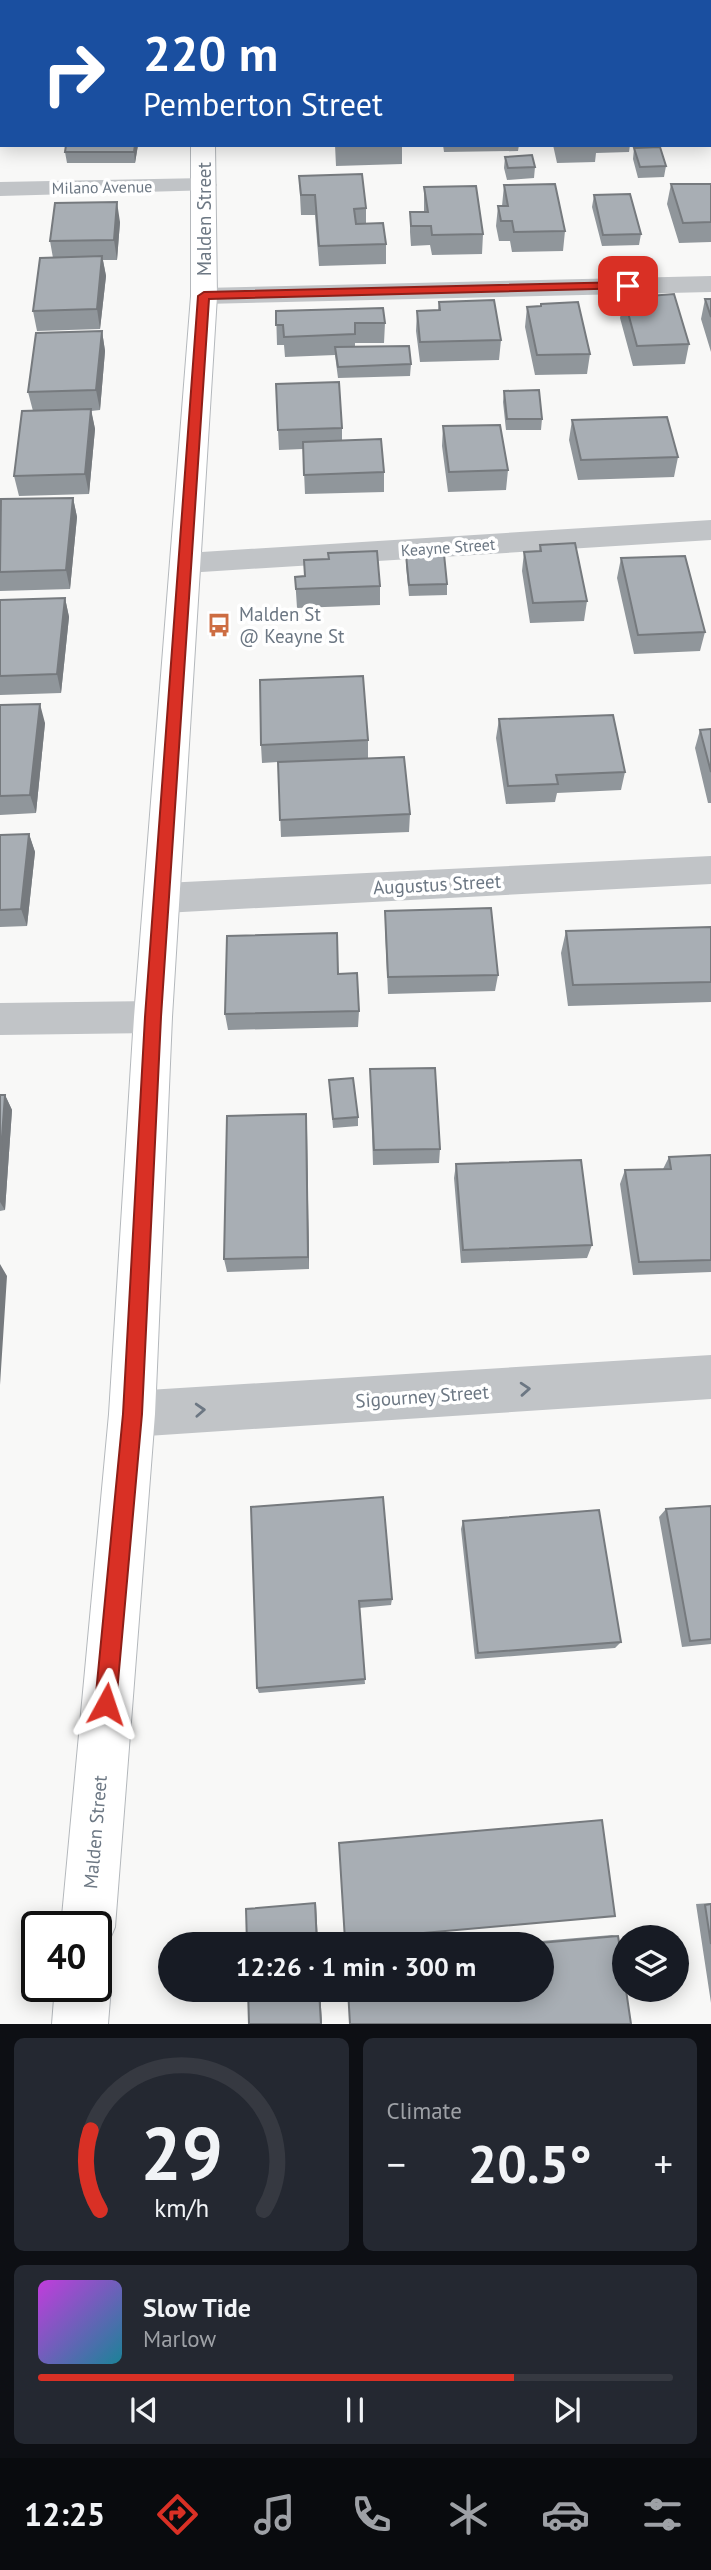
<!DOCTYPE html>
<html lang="en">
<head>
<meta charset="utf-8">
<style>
	:root { --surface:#171b24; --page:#242831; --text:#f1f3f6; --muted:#9ea1a6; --line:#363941; --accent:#d93025 }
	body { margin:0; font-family:"PT Sans",sans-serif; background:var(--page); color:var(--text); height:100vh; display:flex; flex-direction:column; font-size:26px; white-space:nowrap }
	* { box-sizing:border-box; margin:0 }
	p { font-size:23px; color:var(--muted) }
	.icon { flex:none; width:38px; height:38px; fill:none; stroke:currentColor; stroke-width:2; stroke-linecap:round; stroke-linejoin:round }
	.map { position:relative; height:2024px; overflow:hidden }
	.side { display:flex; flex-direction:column; gap:14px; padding:14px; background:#0d0f14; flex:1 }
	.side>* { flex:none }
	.guide { position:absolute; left:0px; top:0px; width:712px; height:147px; box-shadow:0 4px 18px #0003; background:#1a4fa0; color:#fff; overflow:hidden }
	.fabs { position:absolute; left:612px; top:1925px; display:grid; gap:14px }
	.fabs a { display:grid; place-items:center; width:77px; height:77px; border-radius:50%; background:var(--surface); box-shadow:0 4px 18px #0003; font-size:35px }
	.speed { position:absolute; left:21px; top:1911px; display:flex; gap:14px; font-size:35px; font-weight:700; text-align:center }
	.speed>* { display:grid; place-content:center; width:91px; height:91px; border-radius:50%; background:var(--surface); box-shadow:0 4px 18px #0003; line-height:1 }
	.speed .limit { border:4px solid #111; border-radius:10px; background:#fff; color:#111 }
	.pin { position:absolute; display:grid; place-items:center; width:60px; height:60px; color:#fff; margin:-30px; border-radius:14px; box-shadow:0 4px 10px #0006 }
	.me { position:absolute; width:77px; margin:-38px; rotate:5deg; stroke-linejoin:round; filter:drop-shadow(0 0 5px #0008) }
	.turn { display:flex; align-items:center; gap:24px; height:147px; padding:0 28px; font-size:32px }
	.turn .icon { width:91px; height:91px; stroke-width:2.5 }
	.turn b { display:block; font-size:49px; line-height:60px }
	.big { font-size:52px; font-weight:700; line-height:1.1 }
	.side .tile { flex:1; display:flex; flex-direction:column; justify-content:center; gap:10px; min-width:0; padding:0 24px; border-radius:10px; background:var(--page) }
	.side .dial { align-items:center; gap:0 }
	.dial svg { height:182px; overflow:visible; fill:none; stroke:var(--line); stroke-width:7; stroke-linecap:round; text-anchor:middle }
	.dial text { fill:var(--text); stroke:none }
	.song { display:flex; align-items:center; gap:21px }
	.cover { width:84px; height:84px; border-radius:10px; background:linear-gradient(135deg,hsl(290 70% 55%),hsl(190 70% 35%)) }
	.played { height:7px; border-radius:4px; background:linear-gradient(90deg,var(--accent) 75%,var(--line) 75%) }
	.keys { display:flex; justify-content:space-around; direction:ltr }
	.heat { display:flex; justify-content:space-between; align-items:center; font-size:38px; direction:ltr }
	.side .tiles { flex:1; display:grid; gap:14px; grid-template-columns:1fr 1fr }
	.tile:last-child { grid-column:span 2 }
	.trip { position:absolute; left:158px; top:1932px; width:396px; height:70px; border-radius:35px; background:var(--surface); box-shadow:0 4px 18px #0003; font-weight:700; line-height:70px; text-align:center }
	.tabs { display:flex; height:112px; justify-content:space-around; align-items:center; background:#090b0e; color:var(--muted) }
	.tabs .icon { width:49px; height:49px }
	.tabs .current { color:var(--accent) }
	.tabs b { font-size:32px; color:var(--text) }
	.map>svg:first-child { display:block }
</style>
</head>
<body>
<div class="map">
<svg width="711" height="2024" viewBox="0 0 711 2024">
	<rect width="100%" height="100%" fill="#f8f8f7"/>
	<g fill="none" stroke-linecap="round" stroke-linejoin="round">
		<g stroke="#b4b8bc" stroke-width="2">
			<path id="secondary" d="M 187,0 L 207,0 L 207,2 L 187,2 Z
				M 191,145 L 215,145 L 217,296 L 172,1017 L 155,1414 L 115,1927 L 107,1946 L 96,1951 L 96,1927 L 61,1927 L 109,1414 L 134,1017 L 191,296 Z
				M 96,1964 L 103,1966 L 111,1986 L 108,2024 L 52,2024 L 55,1986 L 96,1986 Z"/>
		</g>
		<path fill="#c1c4c7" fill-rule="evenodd" d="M 0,27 L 2,27 L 2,39 L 0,39 Z
			M 710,83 L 711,83 L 711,97 L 710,97 Z
			M 205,178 L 214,180 L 217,185 L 214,190 L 0,196 L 0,182 Z
			M 711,276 L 711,292 L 204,304 L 195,302 L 191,296 L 195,290 L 204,288 Z
			M 711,520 L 711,540 L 186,573 L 175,570 L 171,563 L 175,556 L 186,553 Z
			M 711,856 L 711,884 L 164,913 L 151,908 L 146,898 L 151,888 L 164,883 Z
			M 153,1001 L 167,1005 L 172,1017 L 167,1029 L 153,1033 L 0,1035 L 0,1003 Z
			M 711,1355 L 711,1399 L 132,1437 L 116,1430 L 109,1414 L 116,1398 L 132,1391 Z"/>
		<use href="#secondary" fill="#fff" fill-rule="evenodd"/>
	</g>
	<path fill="#90969b" d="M 271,0 L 295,0 L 272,2 Z
		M 383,0 L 427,0 L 427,2 L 384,2 Z
		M 530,0 L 545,0 L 545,2 L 531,2 Z
		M 28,145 L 49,145 L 49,147 L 28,146 Z
		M 66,145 L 138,145 L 135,163 L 67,163 L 65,152 Z
		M 335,145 L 402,145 L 402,164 L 336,166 Z
		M 443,145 L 519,145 L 518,151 L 444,152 Z
		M 553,145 L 630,145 L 629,152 L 596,153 L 595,162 L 557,163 Z
		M 634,148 L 666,166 L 664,177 L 638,178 L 633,159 Z
		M 505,157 L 535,167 L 534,178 L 507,180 L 504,168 Z
		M 299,176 L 366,208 L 366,223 L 386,244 L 386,264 L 319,266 L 315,215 L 301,215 Z
		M 671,184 L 711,184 L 711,242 L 679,243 L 667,204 Z
		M 504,185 L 565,231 L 563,251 L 512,252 L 510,241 L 499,241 L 496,226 L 498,206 L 502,206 Z
		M 424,187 L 483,234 L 482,254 L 432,255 L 430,245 L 411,246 L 410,232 L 410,212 L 424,212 Z
		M 594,195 L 641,234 L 639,245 L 602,246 L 592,207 Z
		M 120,222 L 117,260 L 103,260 L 106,276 L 100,329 L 37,331 L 33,311 L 53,258 L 50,241 Z
		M 624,298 L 689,344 L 685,364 L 633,366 L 620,318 Z
		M 705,299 L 711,299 L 711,352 L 701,319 Z
		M 439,302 L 501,340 L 499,360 L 420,362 L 416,331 L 417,311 L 438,310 Z
		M 527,307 L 590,354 L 587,374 L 535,375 L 525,327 Z
		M 276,311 L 385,323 L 384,343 L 355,343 L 355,347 L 411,364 L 410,376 L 338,378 L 335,355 L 285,357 L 284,345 L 277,345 Z
		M 102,331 L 105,351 L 100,410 L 91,411 L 95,429 L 89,494 L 19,496 L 14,476 L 33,411 L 28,392 Z
		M 504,391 L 542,419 L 541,430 L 506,430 L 503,402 Z
		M 572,420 L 678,457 L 674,477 L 578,480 L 569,440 Z
		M 443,426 L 508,470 L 506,490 L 448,492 L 442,446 Z
		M 342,428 L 342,440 L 384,472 L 384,492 L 305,494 L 303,449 L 279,450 L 278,430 Z
		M 73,498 L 77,517 L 70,589 L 0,591 L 0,505 Z
		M 540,545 L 587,601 L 584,621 L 530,623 L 522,571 L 524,552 L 539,551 Z
		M 406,555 L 447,584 L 447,595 L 409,596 L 406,566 Z
		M 621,558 L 705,632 L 700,651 L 634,654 L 617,578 Z
		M 295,577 L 380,586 L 380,605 L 297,608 Z
		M 65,598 L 69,617 L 61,693 L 0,695 L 0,600 Z
		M 0,705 L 45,723 L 36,813 L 0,815 Z
		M 499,719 L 625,772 L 621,790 L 557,793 L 555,802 L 506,804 L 496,738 Z
		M 711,729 L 711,803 L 708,803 L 695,748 L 700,730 Z
		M 368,740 L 368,759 L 410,814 L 409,832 L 281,837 L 278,762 L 262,763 L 261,745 Z
		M 29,834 L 35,852 L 27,926 L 0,927 L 0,835 Z
		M 385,911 L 498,975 L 495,991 L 388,994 L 385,929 Z
		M 711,927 L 711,1002 L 568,1006 L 561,953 L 566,931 Z
		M 338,974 L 359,1011 L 358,1027 L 228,1030 L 225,1014 Z
		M 370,1069 L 440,1149 L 439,1163 L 373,1165 Z
		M 329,1080 L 358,1117 L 358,1126 L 333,1128 Z
		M 0,1095 L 5,1095 L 12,1110 L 5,1210 L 0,1211 Z
		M 306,1114 L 309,1269 L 227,1272 L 224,1259 Z
		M 711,1155 L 711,1272 L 633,1275 L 620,1184 L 625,1170 L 663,1169 L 669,1157 Z
		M 456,1164 L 592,1245 L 587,1258 L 461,1263 L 454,1178 Z
		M 711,1506 L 711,1644 L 682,1647 L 659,1517 L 666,1509 Z
		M 251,1507 L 392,1599 L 391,1605 L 359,1608 L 365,1684 L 259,1693 L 257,1688 Z
		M 463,1521 L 621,1642 L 615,1648 L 475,1659 L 461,1529 Z
		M 711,1903 L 711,2003 L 696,1904 Z
		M 612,1935 L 618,1936 L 541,1944 L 504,1944 Z"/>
	<path fill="#767a7e" d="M 135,145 L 138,145 L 135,163 L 134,152 Z
		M 117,202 L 120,222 L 117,260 L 114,240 Z
		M 102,256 L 106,276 L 100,329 L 97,309 Z
		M 102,331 L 105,351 L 100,410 L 96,390 Z
		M 91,409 L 95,429 L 89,494 L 85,474 Z
		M 73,498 L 77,517 L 70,589 L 66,570 Z
		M 65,598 L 69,617 L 61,693 L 57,674 Z
		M 40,704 L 45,723 L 36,813 L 30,795 Z
		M 29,834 L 35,852 L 27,926 L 21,909 Z
		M 5,1095 L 12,1110 L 5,1210 L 0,1202 L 0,1164 Z
		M 306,1114 L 307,1129 L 309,1269 L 308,1257 Z
		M 0,1264 L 7,1276 L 0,1385 Z
		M 315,1903 L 316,1903 L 318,1944 L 317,1944 Z
		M 319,1990 L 320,1990 L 322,2024 L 321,2024 Z"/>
	<path fill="#a8aeb4" stroke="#767a7e" stroke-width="2" d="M 68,0 L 133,0 L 132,2 L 67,2 Z
		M 442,0 L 463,0 L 463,2 L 443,2 Z
		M 630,0 L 653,0 L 653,2 L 631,2 Z
		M 66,145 L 135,145 L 134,152 L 65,152 Z
		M 336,145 L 377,145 L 336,146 Z
		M 660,147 L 666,166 L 640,167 L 634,148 Z
		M 532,155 L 535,167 L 508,168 L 505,157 Z
		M 362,174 L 366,208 L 354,209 L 356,224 L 383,223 L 386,244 L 319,246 L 315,195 L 301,195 L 299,176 Z
		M 555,184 L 565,231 L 514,232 L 512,221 L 501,221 L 498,206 L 508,206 L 504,185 Z
		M 671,184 L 711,184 L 711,222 L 683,223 Z
		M 476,186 L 483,234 L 432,235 L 431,226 L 411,226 L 410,212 L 428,212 L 424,187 Z
		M 630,194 L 641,234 L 603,235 L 594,195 Z
		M 117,202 L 114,240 L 50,241 L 55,203 Z
		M 102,256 L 97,309 L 33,311 L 40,258 Z
		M 674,294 L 689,344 L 637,346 L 624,298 Z
		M 705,299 L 711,299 L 711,317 Z
		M 494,300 L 501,340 L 420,342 L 417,311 L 440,310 L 439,302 Z
		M 578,302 L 590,354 L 537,355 L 527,307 L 541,306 L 541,304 Z
		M 383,308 L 385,323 L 355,323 L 355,334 L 284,337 L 283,325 L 276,325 L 276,311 Z
		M 102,331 L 96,390 L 28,392 L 36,333 Z
		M 409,346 L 411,364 L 338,367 L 335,347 Z
		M 339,382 L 342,428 L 278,430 L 276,384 Z
		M 539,390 L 542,419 L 507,419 L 504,391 Z
		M 91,409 L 85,474 L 14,476 L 22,411 Z
		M 667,417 L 678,457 L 581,460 L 572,420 Z
		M 500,425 L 508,470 L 449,472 L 443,426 Z
		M 381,439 L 384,472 L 304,475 L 303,442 Z
		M 73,498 L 66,570 L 0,572 L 1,499 Z
		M 575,543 L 587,601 L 533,603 L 524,552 L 541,551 L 540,545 Z
		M 377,551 L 380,586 L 296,589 L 295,577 L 305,576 L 304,560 L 329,559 L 328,553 Z
		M 444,554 L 447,584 L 409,585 L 406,555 Z
		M 685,556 L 705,632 L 638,635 L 621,558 Z
		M 65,598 L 57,674 L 0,676 L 0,600 Z
		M 363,676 L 368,740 L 261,745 L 260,680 Z
		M 40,704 L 30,795 L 0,796 L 0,705 Z
		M 613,715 L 625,772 L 556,775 L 558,784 L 508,786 L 499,719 Z
		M 711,729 L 711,772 L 700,730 Z
		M 404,757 L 410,814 L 280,820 L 278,762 Z
		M 29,834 L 21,909 L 0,910 L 0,835 Z
		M 491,908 L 498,975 L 388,977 L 385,911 Z
		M 711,927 L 711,982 L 573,985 L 566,931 Z
		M 337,933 L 338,974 L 357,973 L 359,1011 L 225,1014 L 227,936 Z
		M 435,1068 L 440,1149 L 374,1150 L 370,1069 Z
		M 353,1078 L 358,1117 L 333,1119 L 329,1080 Z
		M 0,1095 L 5,1095 L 0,1164 Z
		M 306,1114 L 308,1257 L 224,1259 L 227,1116 Z
		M 711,1155 L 711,1260 L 639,1262 L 625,1170 L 671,1169 L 669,1157 Z
		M 581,1160 L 592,1245 L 463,1250 L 456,1164 Z
		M 383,1497 L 392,1599 L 359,1601 L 365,1679 L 257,1688 L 251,1507 Z
		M 711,1506 L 711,1639 L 690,1641 L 666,1509 Z
		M 599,1510 L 621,1642 L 478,1653 L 463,1521 Z
		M 602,1820 L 615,1916 L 345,1940 L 339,1843 Z
		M 315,1903 L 317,1944 L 247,1944 L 246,1909 Z
		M 711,1904 L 711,1944 L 705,1905 Z
		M 618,1936 L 625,1979 L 625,1990 L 626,1990 L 631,2024 L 350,2024 L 348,1990 L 541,1990 L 541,1944 L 528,1944 Z
		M 248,1990 L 319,1990 L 321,2024 L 249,2024 Z"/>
	<defs><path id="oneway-chevron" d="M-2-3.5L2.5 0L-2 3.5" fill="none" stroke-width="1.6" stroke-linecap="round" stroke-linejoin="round" transform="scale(1.75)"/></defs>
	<g stroke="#6c7783">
		<use href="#oneway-chevron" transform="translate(525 1389) rotate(-4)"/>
		<use href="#oneway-chevron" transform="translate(200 1410) rotate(-3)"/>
	</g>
	<path fill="#d93025" stroke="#8d1f18" stroke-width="2" d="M 628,282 L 632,283 L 632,288 L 209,299 L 161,1017 L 142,1414 L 116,1704 L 113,1711 L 106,1714 L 98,1711 L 95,1704 L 123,1414 L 145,1017 L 198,296 L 204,292 Z"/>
	<defs>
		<g id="bus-bare" transform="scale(1.89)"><path d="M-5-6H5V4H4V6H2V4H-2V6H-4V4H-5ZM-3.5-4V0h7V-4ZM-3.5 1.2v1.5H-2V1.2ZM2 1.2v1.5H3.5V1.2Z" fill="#cd6d42" stroke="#fff" stroke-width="2.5" paint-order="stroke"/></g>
	</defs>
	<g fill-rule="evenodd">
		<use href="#bus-bare" x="219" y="625"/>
	</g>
	<g text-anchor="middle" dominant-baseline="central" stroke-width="7" stroke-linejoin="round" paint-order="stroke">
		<g font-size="16" fill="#6c7783" stroke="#fff">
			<text transform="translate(102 187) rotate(-1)">Milano Avenue</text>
			<text transform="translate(448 547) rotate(-4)">Keayne Street</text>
		</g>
		<g font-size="19" fill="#6c7783" stroke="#fff">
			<text transform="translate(204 219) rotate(-90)">Malden Street</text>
			<text transform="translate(437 884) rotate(-3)">Augustus Street</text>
			<text transform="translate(422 1396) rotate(-4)">Sigourney Street</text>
			<text transform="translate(95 1832) rotate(-85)">Malden Street</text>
		</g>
		<g font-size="19" fill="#6c7783" stroke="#fff" text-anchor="start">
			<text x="239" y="614">Malden St<tspan x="239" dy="22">@ Keayne St</tspan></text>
		</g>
	</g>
</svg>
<div class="fabs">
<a><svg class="icon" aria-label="layers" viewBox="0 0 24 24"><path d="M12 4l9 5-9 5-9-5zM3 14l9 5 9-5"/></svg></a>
</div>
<div class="speed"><div class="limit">40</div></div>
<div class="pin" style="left:628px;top:286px;background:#d93025"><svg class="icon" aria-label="arrive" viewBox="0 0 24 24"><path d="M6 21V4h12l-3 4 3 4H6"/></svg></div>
<svg class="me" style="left:106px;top:1704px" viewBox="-20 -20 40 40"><path d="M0-17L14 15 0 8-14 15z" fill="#d93025" stroke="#fff" stroke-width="4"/></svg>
<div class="trip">12:26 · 1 min · 300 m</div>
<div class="guide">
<div class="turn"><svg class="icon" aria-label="right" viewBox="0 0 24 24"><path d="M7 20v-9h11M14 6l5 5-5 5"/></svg><div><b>220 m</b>Pemberton Street</div></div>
</div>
</div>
<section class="side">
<div class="tiles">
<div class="tile dial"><svg viewBox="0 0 100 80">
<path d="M14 69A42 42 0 1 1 86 69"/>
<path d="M14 69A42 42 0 0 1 10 34" stroke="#d93025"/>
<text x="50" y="56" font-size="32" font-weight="700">29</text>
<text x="50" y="72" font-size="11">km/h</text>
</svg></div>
<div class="tile"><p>Climate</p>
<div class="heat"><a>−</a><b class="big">20.5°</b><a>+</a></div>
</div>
<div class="tile">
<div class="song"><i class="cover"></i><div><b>Slow Tide</b><p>Marlow</p></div></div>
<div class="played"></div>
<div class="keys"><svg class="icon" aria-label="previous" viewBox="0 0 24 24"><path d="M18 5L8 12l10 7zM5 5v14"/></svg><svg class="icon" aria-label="pause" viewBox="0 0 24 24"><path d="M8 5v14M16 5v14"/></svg><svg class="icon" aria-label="next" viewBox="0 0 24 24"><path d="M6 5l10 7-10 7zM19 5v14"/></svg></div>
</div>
</div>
</section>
<nav class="tabs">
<b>12:25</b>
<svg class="icon current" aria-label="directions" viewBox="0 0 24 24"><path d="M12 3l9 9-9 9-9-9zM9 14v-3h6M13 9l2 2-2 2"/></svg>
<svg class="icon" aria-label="music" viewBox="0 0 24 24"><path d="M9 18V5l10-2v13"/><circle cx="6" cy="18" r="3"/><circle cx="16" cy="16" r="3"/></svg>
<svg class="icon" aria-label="phone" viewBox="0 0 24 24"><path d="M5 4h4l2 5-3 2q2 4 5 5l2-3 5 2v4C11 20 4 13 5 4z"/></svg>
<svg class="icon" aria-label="climate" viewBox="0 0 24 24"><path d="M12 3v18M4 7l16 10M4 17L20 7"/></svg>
<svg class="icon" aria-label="car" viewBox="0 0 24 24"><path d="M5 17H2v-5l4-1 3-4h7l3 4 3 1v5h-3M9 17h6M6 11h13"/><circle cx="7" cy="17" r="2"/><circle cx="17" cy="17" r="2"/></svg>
<svg class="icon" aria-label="filters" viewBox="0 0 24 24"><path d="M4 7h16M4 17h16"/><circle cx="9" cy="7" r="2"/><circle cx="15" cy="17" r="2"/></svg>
</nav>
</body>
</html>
